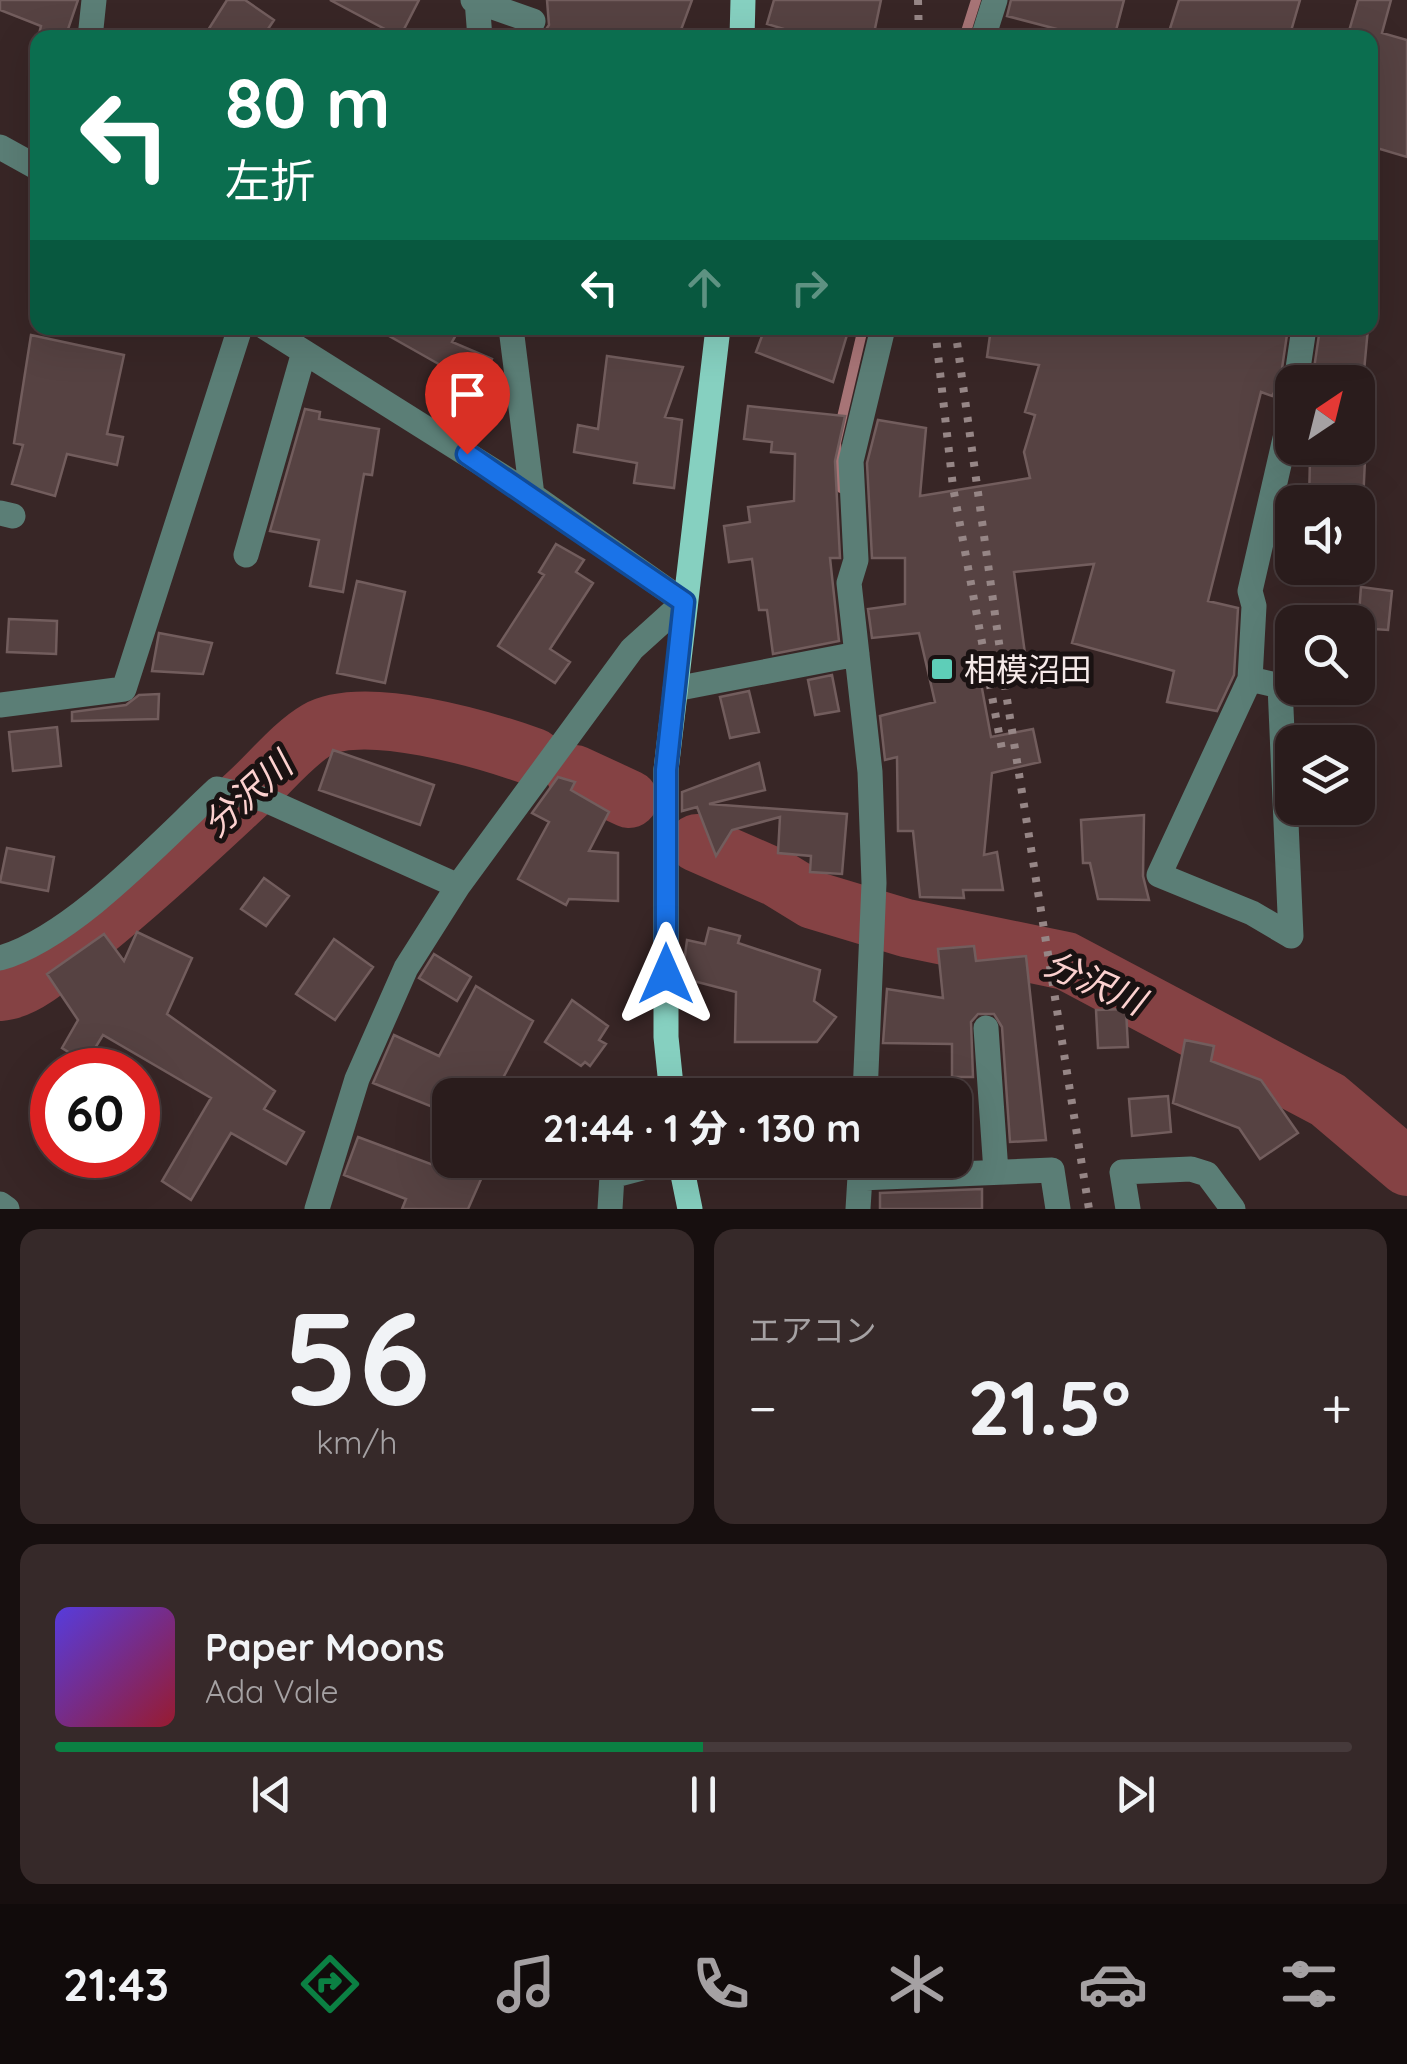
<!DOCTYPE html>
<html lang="ja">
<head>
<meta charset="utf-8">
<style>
	:root { --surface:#2a1c1c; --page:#362929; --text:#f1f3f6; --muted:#a5a1a3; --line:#463a3b; --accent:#0b8043 }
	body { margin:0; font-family:Quicksand,"Noto Sans JP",sans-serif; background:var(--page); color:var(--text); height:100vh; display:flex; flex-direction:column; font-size:38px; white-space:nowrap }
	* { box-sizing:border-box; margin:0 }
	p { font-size:32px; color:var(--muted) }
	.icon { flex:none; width:55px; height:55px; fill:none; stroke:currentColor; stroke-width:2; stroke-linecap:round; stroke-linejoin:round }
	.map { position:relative; height:1209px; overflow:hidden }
	.side { display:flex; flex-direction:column; gap:20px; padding:20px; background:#170f0f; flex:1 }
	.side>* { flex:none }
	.hud { position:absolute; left:30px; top:30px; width:1348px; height:305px; border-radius:20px; box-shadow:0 10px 40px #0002,0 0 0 2px var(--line); background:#0b6e4f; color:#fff; overflow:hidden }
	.needle { width:65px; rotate:35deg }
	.tools { position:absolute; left:1275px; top:365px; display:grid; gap:20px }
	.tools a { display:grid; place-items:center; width:100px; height:100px; border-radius:20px; background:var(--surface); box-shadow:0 10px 40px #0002,0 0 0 2px var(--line); font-size:50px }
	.speed { position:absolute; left:30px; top:1048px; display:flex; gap:20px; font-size:50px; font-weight:700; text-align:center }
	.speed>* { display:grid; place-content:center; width:130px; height:130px; border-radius:50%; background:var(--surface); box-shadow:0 10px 40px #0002,0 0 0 2px var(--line); line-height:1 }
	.speed .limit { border:15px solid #d22; background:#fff; color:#111 }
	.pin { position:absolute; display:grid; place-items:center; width:85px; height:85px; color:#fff; margin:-102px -42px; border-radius:50% 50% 50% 0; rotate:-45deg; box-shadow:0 0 10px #0007 }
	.pin .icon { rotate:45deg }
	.me { position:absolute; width:110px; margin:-55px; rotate:0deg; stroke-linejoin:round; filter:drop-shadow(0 0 8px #0008) }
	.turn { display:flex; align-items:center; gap:35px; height:210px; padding:0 30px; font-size:45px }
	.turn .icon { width:130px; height:130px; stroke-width:2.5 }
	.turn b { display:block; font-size:70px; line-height:85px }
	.lanes { display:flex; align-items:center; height:95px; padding:0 30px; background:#0003; justify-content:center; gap:50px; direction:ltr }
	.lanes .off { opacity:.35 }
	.big { font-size:75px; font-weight:800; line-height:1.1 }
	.side .tile { flex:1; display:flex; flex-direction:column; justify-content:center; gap:15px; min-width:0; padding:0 35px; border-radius:20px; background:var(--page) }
	.side .dial { align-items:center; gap:0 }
	.dial b { font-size:130px; line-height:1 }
	.song { display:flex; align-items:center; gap:30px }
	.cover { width:120px; height:120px; border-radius:15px; background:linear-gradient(135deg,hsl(250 70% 55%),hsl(350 70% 35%)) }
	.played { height:10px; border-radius:5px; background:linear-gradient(90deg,var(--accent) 50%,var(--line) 50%) }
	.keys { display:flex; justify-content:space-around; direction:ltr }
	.heat { display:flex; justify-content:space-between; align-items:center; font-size:55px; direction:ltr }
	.side .tiles { flex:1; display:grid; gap:20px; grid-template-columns:1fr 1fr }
	.tile:last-child { grid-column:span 2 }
	.trip { position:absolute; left:432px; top:1078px; width:540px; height:100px; border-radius:20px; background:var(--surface); box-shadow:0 10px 40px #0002,0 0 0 2px var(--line); font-weight:800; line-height:100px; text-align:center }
	.dock { display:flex; height:160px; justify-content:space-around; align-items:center; background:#110b0b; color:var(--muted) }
	.dock .icon { width:70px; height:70px }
	.dock .current { color:var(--accent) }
	.dock b { font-size:45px; color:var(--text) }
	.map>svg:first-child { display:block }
</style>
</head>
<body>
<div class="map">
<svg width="1407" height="1209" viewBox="0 0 1407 1209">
	<rect width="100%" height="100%" fill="#382626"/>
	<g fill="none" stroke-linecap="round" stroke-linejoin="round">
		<path stroke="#a77476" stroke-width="10" d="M 964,38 L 976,0
			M 841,488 L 836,443 L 863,328"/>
		<path stroke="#854244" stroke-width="58" d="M 575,774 L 629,799
			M 697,843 L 777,878 L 813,900 L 906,928 L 1066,961 L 1328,1100 L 1407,1167
			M 0,992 C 29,990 61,957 83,939 C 141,893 195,842 249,792 C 270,773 293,744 317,730 C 364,703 486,740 534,757"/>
	</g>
	<path fill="#564242" stroke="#725d5d" stroke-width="2.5" d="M 0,0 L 78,0 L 65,38 L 38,38 L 41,26 L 0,10 Z
		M 227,0 L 245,0 L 274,20 L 262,38 L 203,38 Z
		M 330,0 L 419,0 L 400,37 Z
		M 547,0 L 692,0 L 678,38 L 540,38 L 549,25 Z
		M 774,0 L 881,0 L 873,38 L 808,30 L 807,36 L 767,24 Z
		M 1011,0 L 1124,0 L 1114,38 L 1091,38 L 1007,16 Z
		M 1179,0 L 1300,0 L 1289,38 L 1167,38 Z
		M 1358,0 L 1391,0 L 1382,33 L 1407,40 L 1407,157 L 1370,146 L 1370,38 L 1347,38 Z
		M 375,328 L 460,328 L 452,342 L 492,359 L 484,378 L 502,384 L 504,399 L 495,423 L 440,399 L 451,371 Z
		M 765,328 L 849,328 L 833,382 L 756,352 Z
		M 991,328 L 1288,328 L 1280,382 L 1272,396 L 1261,392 L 1208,601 L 1238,608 L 1234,675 L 1217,711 L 1167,702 L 1174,671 L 1072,643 L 1094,564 L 1014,572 L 1028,676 L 981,683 L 991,737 L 1033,729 L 1040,762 L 992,773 L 984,855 L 997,852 L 1003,890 L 963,890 L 964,898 L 920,897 L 913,831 L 898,831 L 897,757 L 885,760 L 880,716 L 935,702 L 919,633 L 872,638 L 868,609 L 905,604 L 905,558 L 872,558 L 867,463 L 878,420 L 926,428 L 920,496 L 1030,478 L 1024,452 L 1035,415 L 1025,412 L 1039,365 L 987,357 Z
		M 1320,328 L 1368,328 L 1363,382 L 1312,382 Z
		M 31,335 L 124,355 L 107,434 L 123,437 L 117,465 L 67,454 L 55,496 L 12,484 L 23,445 L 14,443 Z
		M 607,356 L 683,367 L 665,417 L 682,420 L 674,488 L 634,483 L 637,463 L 574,452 L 578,425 L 598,429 Z
		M 748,406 L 845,416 L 835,461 L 840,558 L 830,558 L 839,641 L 773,654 L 767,610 L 759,610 L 752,559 L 729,562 L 724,526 L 750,522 L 748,507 L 794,501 L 795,454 L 771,452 L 772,442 L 744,439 Z
		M 305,409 L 320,412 L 319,419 L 379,429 L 372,475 L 364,474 L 343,592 L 310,586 L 319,540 L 270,531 Z
		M 1310,458 L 1365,460 L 1363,502 L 1309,502 Z
		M 556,544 L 584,560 L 576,572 L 593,583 L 550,649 L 570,662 L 555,683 L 498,646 L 544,575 L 539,572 Z
		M 357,581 L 405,592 L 385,683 L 337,673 Z
		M 1361,587 L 1392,591 L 1388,630 L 1358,628 Z
		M 9,619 L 57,621 L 56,654 L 7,652 Z
		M 159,633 L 212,643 L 203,674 L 152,671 Z
		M 832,675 L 839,711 L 815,715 L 808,680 Z
		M 749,691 L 759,732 L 730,738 L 720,697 Z
		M 159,694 L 158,719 L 72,721 L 72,712 L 126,705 L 139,695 Z
		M 57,727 L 61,766 L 13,771 L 9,732 Z
		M 333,750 L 434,785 L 420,825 L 319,790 Z
		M 759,763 L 765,790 L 709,804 L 847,814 L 842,874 L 810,872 L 811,856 L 778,853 L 780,817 L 732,830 L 716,856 L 697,807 L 682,811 L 682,792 Z
		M 558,777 L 575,782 L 571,790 L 609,812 L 589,851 L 618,853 L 618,901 L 569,899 L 566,905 L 518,879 L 549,822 L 532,813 Z
		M 1144,815 L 1143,876 L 1149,900 L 1098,899 L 1090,863 L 1083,863 L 1081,820 Z
		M 7,848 L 54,857 L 48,891 L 0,882 Z
		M 264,878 L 289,896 L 266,926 L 241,909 Z
		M 709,928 L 740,936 L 738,943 L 820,970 L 814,1001 L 836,1017 L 817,1042 L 735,1042 L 736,992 L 682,978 L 687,940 L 705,944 Z
		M 137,932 L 192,958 L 167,1014 L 275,1091 L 264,1109 L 304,1132 L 286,1164 L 231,1133 L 191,1200 L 162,1181 L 211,1098 L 103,1035 L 86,1063 L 62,1048 L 78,1020 L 47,974 L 104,934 L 124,961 Z
		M 334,939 L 373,967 L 335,1020 L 296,994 Z
		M 974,946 L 976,961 L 1026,956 L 1046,1140 L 1010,1142 L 1002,1027 L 994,1014 L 978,1014 L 971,1022 L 973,1077 L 952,1077 L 952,1044 L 883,1043 L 887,989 L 943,998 L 938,949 Z
		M 434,954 L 471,977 L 457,1001 L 419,978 Z
		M 476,986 L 533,1021 L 503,1078 L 533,1095 L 450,1095 L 450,1114 L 373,1083 L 394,1035 L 439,1056 Z
		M 572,1000 L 608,1026 L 599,1040 L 606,1044 L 590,1066 L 585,1062 L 581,1066 L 545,1042 Z
		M 1126,1009 L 1128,1047 L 1098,1048 L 1096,1010 Z
		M 1185,1040 L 1214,1046 L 1211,1061 L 1261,1080 L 1298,1133 L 1260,1159 L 1239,1128 L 1173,1103 Z
		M 1168,1096 L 1171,1132 L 1132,1136 L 1129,1099 Z
		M 358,1137 L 452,1172 L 455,1163 L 482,1177 L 468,1209 L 402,1209 L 406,1199 L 344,1175 Z
		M 982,1189 L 982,1209 L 880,1209 L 880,1193 Z"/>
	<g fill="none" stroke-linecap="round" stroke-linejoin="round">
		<path stroke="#5b7e76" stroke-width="25" d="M 473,0 L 533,21
			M 477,0 L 480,38
			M 90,38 L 94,0
			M 983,38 L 995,0
			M 0,147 L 38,168
			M 266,328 L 532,495 L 684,602 L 632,649 L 458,886 L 406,968 L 357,1079 L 317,1209
			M 511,328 L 532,495
			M 1296,382 L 1304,328
			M 0,513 L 13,516
			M 246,555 L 304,352
			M 1250,679 L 1159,875 L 1252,913 L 1291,936
			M 675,689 L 857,654
			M 0,705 L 124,689 L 240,328
			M 1291,936 L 1280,686 L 1250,679 L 1254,606 L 1250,591 L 1292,408
			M 0,958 C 72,938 161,841 217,789 L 266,800 L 458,886
			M 986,1028 L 996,1172
			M 865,1095 L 874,883 L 870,772 L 849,583 L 856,560 L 851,461 L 883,328
			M 860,1178 L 1052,1170 L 1058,1209
			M 0,1204 L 7,1209
			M 610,1209 L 612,1176 L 673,1160
			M 858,1209 L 861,1160
			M 1128,1209 L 1122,1172 L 1191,1169 L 1207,1174 L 1233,1209"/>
		<path stroke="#86d0c0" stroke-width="25" d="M 742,38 L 743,0
			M 672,1095 L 666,1037 L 666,770 L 718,328
			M 680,1160 L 690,1209"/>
		<path stroke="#968686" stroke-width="8" stroke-dasharray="5 10" stroke-linecap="butt" d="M 918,0 L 919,38
			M 935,328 L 953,487 L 1003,755
			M 955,328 L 1006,693 L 1089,1209"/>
	</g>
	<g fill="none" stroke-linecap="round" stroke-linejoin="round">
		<g stroke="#114b97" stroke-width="25">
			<path id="route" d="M 467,454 L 684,602 L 666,770 L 666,974"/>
		</g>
		<use href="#route" stroke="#1a73e8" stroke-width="18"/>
	</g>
	<rect fill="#5eceb8" stroke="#1a1212" stroke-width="4" x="930" y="657" width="24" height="24" rx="5"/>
	<g text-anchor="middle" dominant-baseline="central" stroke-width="10" stroke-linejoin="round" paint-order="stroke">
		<g font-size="32" fill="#f6eae9" stroke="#1a1212" text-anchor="start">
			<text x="964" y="669">相模沼田</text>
		</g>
		<g font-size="35" font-style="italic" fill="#fcd1cf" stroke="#1a1212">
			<text transform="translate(247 794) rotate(-42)">分沢川</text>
			<text transform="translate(1095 982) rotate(24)">分沢川</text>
		</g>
	</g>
</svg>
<div class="tools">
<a><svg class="needle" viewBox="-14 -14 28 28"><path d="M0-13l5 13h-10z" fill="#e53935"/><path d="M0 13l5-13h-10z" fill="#a5a1a3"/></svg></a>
<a><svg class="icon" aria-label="sound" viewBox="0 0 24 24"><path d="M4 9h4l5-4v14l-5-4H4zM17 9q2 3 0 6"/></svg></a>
<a><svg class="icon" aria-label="search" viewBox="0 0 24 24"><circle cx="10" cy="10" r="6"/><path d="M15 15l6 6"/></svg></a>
<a><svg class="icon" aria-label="layers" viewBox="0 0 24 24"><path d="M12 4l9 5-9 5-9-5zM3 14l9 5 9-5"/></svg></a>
</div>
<div class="speed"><div class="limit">60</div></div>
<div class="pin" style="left:467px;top:454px;background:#d93025"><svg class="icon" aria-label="arrive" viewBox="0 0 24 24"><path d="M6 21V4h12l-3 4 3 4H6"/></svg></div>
<svg class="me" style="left:666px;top:974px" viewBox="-20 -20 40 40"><path d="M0-17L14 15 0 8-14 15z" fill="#1a73e8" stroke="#fff" stroke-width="4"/></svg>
<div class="trip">21:44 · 1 分 · 130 m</div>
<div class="hud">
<div class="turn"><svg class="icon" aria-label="left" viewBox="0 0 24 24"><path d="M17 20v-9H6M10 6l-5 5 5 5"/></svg><div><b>80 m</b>左折</div></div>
<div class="lanes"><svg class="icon" aria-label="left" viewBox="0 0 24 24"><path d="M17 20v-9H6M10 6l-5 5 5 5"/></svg><svg class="icon off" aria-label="ahead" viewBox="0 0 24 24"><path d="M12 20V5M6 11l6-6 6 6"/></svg><svg class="icon off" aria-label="right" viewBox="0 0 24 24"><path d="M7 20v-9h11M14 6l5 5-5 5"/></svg></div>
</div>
</div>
<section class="side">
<div class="tiles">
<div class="tile dial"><b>56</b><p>km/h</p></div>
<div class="tile"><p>エアコン</p>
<div class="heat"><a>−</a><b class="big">21.5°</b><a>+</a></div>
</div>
<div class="tile">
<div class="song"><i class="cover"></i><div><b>Paper Moons</b><p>Ada Vale</p></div></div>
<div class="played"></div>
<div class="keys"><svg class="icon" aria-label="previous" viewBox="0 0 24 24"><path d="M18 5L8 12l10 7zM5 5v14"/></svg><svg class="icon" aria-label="pause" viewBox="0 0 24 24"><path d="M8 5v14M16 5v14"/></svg><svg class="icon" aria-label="next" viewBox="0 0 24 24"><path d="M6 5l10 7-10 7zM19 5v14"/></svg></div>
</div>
</div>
</section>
<nav class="dock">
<b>21:43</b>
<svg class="icon current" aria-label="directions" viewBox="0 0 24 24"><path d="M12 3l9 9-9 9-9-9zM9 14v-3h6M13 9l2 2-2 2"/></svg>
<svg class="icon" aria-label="music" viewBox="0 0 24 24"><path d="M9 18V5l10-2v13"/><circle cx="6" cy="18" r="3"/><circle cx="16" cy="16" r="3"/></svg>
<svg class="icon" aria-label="phone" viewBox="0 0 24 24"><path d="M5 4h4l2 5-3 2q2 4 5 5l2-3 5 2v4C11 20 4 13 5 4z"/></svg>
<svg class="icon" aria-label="climate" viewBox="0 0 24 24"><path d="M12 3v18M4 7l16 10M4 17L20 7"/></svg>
<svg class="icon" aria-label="car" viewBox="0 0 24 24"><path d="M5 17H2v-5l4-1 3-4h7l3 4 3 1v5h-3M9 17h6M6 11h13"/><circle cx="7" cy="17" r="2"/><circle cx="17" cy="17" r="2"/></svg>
<svg class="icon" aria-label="filters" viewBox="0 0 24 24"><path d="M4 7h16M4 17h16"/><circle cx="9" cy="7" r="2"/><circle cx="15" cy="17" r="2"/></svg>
</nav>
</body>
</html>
